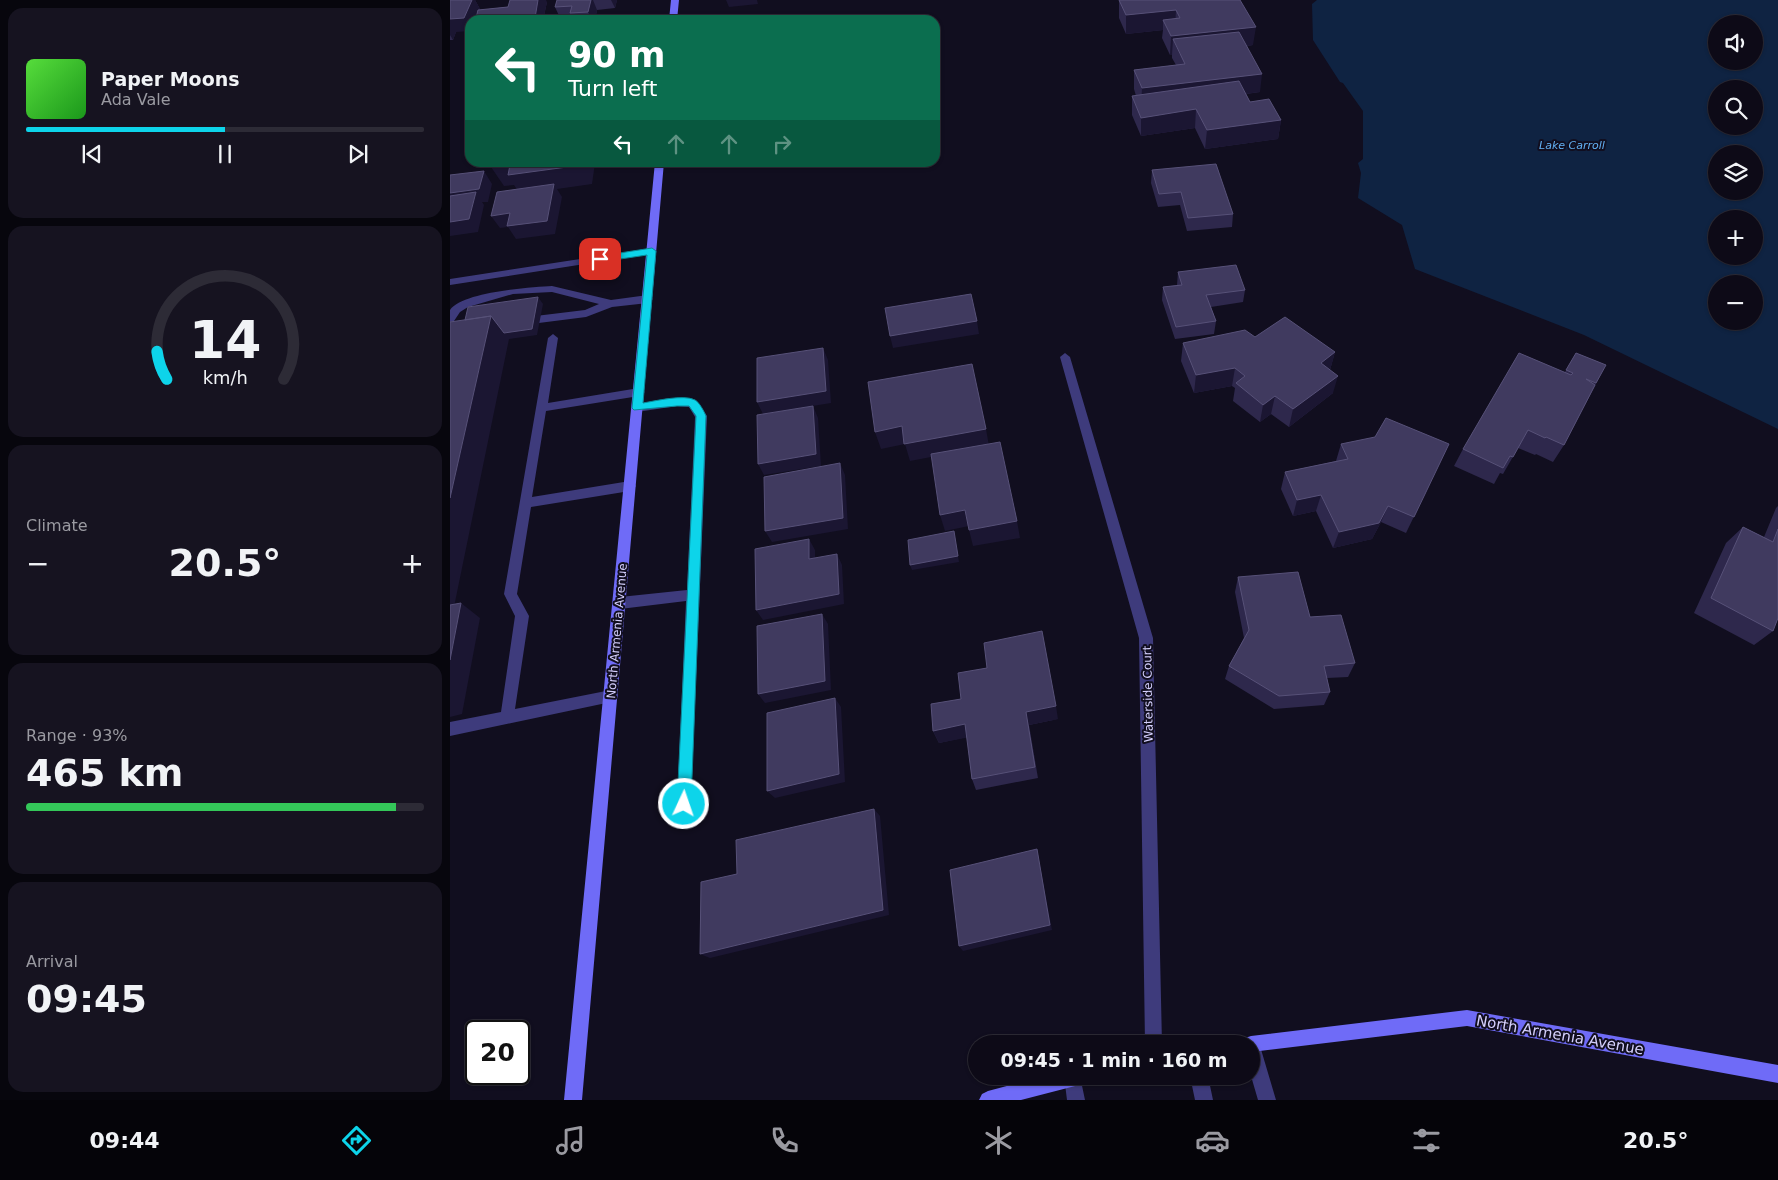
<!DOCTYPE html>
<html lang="en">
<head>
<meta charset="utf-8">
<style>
	:root { --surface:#0d0a17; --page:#161320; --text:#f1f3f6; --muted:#9a9aa1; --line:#2d2b36; --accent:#0dd4ea }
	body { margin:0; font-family:"DejaVu Sans",sans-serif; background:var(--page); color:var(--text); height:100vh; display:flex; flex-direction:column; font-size:19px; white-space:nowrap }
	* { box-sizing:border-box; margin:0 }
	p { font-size:16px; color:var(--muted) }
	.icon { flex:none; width:28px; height:28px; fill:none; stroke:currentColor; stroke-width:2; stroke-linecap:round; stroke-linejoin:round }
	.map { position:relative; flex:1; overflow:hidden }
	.details { display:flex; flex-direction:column; gap:8px; padding:8px; background:#07060d; width:450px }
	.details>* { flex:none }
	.banner { position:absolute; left:15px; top:15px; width:475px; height:152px; border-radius:15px; box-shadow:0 1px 4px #0004,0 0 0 1px var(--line); background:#0b6e4f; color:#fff; overflow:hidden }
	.fabs { position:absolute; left:1258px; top:15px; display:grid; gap:10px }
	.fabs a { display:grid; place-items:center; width:55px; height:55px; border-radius:50%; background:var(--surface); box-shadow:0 1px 4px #0004,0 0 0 1px var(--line); font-size:25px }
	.speed { position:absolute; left:15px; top:1020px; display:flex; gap:10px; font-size:25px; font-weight:700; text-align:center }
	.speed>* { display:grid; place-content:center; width:65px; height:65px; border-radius:50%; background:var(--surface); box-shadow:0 1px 4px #0004,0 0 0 1px var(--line); line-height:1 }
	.speed .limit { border:2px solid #111; border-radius:8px; background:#fff; color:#111 }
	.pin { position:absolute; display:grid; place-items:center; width:42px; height:42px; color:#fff; margin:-21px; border-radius:10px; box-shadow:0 2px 8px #0006 }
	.me { position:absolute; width:55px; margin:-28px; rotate:3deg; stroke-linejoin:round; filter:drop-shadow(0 0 4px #0008) }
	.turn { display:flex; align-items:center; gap:18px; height:105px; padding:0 20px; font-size:22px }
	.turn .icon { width:65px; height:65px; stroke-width:2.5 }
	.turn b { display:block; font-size:35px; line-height:42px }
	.lanes { display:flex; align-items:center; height:48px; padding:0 20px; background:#0003; justify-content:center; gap:25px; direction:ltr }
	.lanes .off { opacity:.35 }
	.big { font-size:38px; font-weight:800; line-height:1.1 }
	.details .tile { flex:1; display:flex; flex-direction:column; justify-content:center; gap:8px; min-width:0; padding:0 18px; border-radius:15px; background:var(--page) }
	.details .dial { align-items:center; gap:0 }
	.dial svg { height:130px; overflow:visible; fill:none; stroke:var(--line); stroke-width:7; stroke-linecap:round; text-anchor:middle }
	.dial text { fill:var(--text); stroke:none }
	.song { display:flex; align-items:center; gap:15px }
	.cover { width:60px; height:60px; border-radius:8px; background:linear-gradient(135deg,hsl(110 70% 55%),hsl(120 70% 35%)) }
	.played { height:5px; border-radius:2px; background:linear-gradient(90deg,var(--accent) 50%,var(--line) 50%) }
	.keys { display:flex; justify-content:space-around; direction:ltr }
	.heat { display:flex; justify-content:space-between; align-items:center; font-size:28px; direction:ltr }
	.charge { height:8px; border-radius:4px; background:linear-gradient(90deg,#34c759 93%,var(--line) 0) }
	.trip { position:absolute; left:518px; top:1035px; width:292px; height:50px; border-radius:25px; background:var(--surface); box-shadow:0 1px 4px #0004,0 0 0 1px var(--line); font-weight:800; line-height:50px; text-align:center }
	.dock { display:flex; height:80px; justify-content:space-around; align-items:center; background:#050409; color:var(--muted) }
	.dock .icon { width:35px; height:35px }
	.dock .on { color:var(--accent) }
	.dock b { font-size:22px; color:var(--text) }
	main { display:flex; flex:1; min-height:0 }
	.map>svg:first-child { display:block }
</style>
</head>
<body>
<main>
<section class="details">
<div class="tile">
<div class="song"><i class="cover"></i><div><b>Paper Moons</b><p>Ada Vale</p></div></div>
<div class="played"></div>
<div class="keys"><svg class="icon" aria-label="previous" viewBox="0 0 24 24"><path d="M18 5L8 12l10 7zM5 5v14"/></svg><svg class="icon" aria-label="pause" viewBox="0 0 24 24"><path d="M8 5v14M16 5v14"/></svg><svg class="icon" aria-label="next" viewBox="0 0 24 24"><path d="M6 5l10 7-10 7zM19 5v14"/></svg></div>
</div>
<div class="tile dial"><svg viewBox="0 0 100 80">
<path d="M14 69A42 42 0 1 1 86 69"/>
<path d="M14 69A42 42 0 0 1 8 52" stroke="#0dd4ea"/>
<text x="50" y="56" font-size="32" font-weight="700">14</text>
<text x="50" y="72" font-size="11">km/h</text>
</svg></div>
<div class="tile"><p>Climate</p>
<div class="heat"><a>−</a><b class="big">20.5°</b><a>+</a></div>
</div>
<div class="tile"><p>Range · 93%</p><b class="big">465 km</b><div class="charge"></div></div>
<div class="tile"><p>Arrival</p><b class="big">09:45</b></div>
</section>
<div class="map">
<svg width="1328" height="1100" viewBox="0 0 1328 1100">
	<rect width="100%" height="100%" fill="#110e1f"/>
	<path fill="#0f2342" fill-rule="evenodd" d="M 867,0 L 1328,0 L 1328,429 L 1134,335 L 965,269 L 952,225 L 908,198 L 911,173 L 908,163 L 913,159 L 913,111 L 893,83 L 890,82 L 863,40 L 862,4 ZM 1266,24 L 1304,24 L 1304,61 L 1266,61 ZM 1266,89 L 1304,89 L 1304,126 L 1266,126 ZM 1266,154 L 1304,154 L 1304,191 L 1266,191 ZM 1266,219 L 1304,219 L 1304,256 L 1266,256 ZM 1266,284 L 1304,284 L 1304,321 L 1266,321 Z"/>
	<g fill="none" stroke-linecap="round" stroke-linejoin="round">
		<path fill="#3e3b7c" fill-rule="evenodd" d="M 202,248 L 205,249 L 205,253 L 0,285 L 0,279 Z
			M 102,286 L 161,300 L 198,295 L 203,299 L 198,303 L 162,307 L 136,317 L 73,325 L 68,321 L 69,318 L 135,310 L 149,304 L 102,292 L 63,294 L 18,307 L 10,312 L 4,321 L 0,322 L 0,310 C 12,292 81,287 102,286 Z
			M 103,334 L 108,338 L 98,403 L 189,388 L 195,392 L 189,396 L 96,411 L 82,497 L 180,481 L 184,483 L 186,486 L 184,489 L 180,491 L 81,507 L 67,594 L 79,616 L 65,709 L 161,690 L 166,691 L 168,696 L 166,701 L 161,702 L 0,736 L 0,722 L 51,712 L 65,616 L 54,594 L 98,338 Z
			M 227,398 L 246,400 L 257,416 L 241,803 L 239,808 L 234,810 L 229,808 L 227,803 L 236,601 L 170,609 L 165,607 L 164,603 L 165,599 L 170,597 L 237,590 L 245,417 L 239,407 L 227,406 L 187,412 L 181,408 L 187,404 Z
			M 614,1076 L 630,1076 L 635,1100 L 617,1100 Z"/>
		<path fill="#3e3b7c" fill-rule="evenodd" d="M 615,353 L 620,357 L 703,638 L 712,1044 L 695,1044 L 689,638 L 610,357 Z
			M 801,1037 L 807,1040 L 810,1046 L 826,1100 L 808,1100 L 801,1076 L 801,1044 L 793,1044 L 795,1040 Z
			M 740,1076 L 758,1076 L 763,1100 L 745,1100 Z"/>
		<path fill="#6f6bf7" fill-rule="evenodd" d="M 221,0 L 229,0 L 227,20 L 219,20 Z
			M 205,162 L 214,162 L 132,1100 L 114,1100 Z
			M 1017,1010 L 1328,1065 L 1328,1083 L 1017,1026 L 801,1052 L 801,1044 L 793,1044 L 795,1038 L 801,1036 Z
			M 595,1076 L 638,1076 L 635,1082 L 629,1085 L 571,1100 L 529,1100 L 532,1094 L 538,1091 Z"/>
	</g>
	<path fill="#2e284c" d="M 0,0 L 25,0 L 30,9 L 30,10 L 97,2 L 93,20 L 27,20 L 27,19 L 6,32 L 3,40 L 0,40 Z
		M 107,0 L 167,0 L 165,8 L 147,10 L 145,20 L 124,20 L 123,19 L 111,20 L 105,7 Z
		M 669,0 L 790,0 L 803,45 L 797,46 L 810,92 L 796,94 L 800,102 L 831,120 L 828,139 L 755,149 L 745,128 L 691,136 L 682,115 L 682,96 L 686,96 L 684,89 L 684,70 L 726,65 L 722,58 L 722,55 L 720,55 L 712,38 L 713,30 L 676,34 L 669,18 Z
		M 702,170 L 783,214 L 782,227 L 737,231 L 730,205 L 708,207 L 701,183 Z
		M 728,272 L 795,290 L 793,302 L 761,307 L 766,321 L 764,334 L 725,339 L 712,300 L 713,287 L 727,285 Z
		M 805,337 L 885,352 L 880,370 L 883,393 L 839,427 L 821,414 L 810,422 L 783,401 L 785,388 L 782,386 L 744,393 L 731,361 L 733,343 Z
		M 1126,353 L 1156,365 L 1114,445 L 1103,462 L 1086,454 L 1085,455 L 1068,448 L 1053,474 L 1050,473 L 1044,484 L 1004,466 L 1013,449 L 1115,372 Z
		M 891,444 L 999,444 L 956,533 L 931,522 L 922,539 L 883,548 L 866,511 L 843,516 L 831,489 L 835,472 L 886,461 Z
		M 1328,506 L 1328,618 L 1323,631 L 1304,645 L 1244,613 L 1276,543 L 1293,527 L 1314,537 L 1326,508 Z
		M 788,577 L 860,617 L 905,663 L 898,677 L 877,678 L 880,692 L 874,705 L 824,709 L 775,679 L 779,666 L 794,638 L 785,592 Z
		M 608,719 L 579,725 L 588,778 L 526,790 L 522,779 L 517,737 L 489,743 L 483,731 Z"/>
	<path fill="#1b1632" d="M 22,0 L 25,0 L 30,9 L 27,17 L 41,16 L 43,20 L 27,20 L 27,19 L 26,20 L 20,20 L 20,31 L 6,32 L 3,40 L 0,35 L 0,19 Z
		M 88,0 L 96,0 L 97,2 L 93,20 L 67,20 Z
		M 141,0 L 143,0 L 147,10 L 145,20 L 142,20 L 138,12 Z
		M 161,0 L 167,0 L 165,8 Z
		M 276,0 L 307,0 L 308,4 L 279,7 Z
		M 726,10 L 725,28 L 713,20 L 713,30 L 676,34 L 676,15 Z
		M 806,27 L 803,45 L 730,54 L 723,39 L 722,55 L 720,55 L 721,36 Z
		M 812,74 L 810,92 L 691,107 L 692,88 Z
		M 746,109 L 745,128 L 691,136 L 691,118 Z
		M 831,120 L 828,139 L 755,149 L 757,130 Z
		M 132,162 L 145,162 L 145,163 L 142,184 L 107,189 L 112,197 L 105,234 L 66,239 L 58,227 L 50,228 L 41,216 L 60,213 L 70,194 L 64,185 L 54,186 L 41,167 L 60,165 Z
		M 34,171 L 42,184 L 38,202 L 32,202 L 34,205 L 28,232 L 0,236 L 0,193 Z
		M 88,297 L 93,304 L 87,335 L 59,339 L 4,607 L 0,607 L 0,498 L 41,316 Z
		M 527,321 L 529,334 L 443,348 L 440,336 Z
		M 373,348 L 378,360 L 381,403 L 313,414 L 307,402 Z
		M 885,352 L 880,370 L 871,363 Z
		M 785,368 L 782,386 L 744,393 L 746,375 Z
		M 888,376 L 883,393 L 839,427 L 843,409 Z
		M 825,396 L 821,414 L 810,422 L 813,405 Z
		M 363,406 L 368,418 L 371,466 L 314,475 L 308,464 Z
		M 452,426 L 536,429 L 539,446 L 460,461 L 455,444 L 431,449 L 425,432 Z
		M 390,463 L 395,475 L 398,529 L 322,542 L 315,531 Z
		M 871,495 L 866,511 L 843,516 L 847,500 Z
		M 938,506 L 931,522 L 922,539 L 883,548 L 889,532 Z
		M 515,510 L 519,526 L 495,531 L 490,515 Z
		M 567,521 L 570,538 L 523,546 L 519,530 Z
		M 504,531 L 509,562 L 462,570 L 460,565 Z
		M 359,539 L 365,550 L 365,570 L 359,559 Z
		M 387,554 L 392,565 L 394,604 L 313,620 L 306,610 Z
		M 11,603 L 30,618 L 12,714 L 0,717 L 0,660 Z
		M 372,614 L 378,624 L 381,690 L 315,703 L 308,694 Z
		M 385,698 L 391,707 L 395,782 L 325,798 L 317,791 Z
		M 606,706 L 608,719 L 579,725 L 588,778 L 576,712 Z
		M 515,724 L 520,737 L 489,743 L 483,731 Z
		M 424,809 L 430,816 L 439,915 L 260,958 L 250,954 Z
		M 587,849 L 602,930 L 513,951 L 509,946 Z"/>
	<path fill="#403a5f" stroke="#575178" d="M 0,0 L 22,0 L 14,18 L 0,19 Z
		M 60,0 L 88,0 L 85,18 L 67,20 L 40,20 L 41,16 L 26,18 L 28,10 L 58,7 Z
		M 107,0 L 141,0 L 138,12 L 120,13 L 122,6 L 105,7 Z
		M 669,0 L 790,0 L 806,27 L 721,36 L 713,20 L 730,18 L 726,10 L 676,15 Z
		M 789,32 L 812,74 L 692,88 L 684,70 L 735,64 L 723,39 Z
		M 789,81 L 800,102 L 819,99 L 831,120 L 757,130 L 746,109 L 691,118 L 682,96 Z
		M 43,162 L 132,162 L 132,165 L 58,175 L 60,165 L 41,167 Z
		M 766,164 L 783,214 L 738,218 L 731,192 L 709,194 L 702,170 Z
		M 34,171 L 29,189 L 0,193 L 0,175 Z
		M 104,184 L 97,221 L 57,226 L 60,213 L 41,216 L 47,192 Z
		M 26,192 L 19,219 L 0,222 L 0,196 Z
		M 786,265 L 795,290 L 756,295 L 766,321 L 726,327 L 713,287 L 732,285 L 728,272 Z
		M 521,294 L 527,321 L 440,336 L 435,308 Z
		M 88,297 L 82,329 L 54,333 L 41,316 L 15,320 L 18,307 Z
		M 41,316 L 0,498 L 0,322 Z
		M 835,317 L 885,352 L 871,363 L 888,376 L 843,409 L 825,396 L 813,405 L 786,383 L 795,376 L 785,368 L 746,375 L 733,343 L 795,330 L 805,337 Z
		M 373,348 L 376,391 L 307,402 L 307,358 Z
		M 1069,353 L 1121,375 L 1123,373 L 1116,370 L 1126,353 L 1156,365 L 1146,383 L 1136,379 L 1145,385 L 1114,445 L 1096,437 L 1095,438 L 1078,430 L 1063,457 L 1060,456 L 1053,468 L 1013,449 Z
		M 522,364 L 536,429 L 454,444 L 452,426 L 425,432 L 418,382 Z
		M 363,406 L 366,454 L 308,464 L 307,415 Z
		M 936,418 L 999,444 L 964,517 L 938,506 L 929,523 L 889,532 L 871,495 L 847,500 L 835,472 L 898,459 L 891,444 L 925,437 Z
		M 550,442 L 567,521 L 519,530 L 515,510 L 490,515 L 481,454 Z
		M 390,463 L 393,518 L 315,531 L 314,477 Z
		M 1293,527 L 1323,542 L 1328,529 L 1328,618 L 1323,631 L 1261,598 Z
		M 504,531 L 508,556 L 460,565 L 458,540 Z
		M 359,539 L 359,559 L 387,554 L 389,594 L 306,610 L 305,549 Z
		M 848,572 L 860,617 L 891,615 L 905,663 L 874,666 L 880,692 L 829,696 L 779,666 L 799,630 L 788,577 Z
		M 11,603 L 0,660 L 0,605 Z
		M 372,614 L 375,681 L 308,694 L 307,626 Z
		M 592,631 L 606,706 L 576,712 L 585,767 L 522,779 L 515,724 L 483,731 L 481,704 L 511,699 L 508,673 L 537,668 L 534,643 Z
		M 385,698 L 389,774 L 317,791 L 317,713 Z
		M 424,809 L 433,910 L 250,954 L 251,882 L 287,874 L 286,840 Z
		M 587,849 L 600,925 L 509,946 L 500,870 Z"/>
	<path fill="#0dd4ea" stroke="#088a98" d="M 202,248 L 206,251 L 193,403 C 205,401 234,394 245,400 C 249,402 254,411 256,416 L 241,804 L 239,808 L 234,810 L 229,808 L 227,804 L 246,416 L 239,406 L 227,406 L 184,410 L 182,408 L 197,255 L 150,262 L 146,259 L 150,256 Z"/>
	<g text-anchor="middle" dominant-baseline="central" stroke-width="4" stroke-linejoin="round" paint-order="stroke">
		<g font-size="11" font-style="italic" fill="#63b2f6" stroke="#110e1f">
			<text x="1122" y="145">Lake Carroll</text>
		</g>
		<g font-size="12" fill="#d4cffc" stroke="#110e1f">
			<text transform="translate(167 631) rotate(-85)">North Armenia Avenue</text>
			<text transform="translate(698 694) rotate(-91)">Waterside Court</text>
		</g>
		<g font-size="15" fill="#d4cffc" stroke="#110e1f">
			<text transform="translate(1110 1035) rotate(10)">North Armenia Avenue</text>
		</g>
	</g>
</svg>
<div class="fabs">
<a><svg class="icon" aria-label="sound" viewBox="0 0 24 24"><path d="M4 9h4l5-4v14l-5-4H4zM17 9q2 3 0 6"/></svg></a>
<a><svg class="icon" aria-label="search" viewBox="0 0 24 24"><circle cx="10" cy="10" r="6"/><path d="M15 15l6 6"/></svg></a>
<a><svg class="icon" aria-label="layers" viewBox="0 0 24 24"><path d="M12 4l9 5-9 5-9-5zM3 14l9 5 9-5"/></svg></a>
<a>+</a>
<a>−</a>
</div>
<div class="speed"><div class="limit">20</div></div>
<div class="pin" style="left:150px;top:259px;background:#d93025"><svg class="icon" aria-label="arrive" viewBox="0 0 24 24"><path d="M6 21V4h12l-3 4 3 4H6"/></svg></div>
<svg class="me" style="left:234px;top:804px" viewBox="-20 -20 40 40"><circle r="17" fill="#0dd4ea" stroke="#fff" stroke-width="3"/><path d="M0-11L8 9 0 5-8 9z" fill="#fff"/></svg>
<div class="trip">09:45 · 1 min · 160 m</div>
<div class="banner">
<div class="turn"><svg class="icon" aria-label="left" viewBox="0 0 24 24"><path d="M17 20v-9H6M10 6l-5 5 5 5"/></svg><div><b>90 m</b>Turn left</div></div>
<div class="lanes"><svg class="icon" aria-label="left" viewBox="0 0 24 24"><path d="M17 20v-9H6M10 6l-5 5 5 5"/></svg><svg class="icon off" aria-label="ahead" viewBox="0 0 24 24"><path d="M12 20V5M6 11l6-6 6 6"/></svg><svg class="icon off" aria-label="ahead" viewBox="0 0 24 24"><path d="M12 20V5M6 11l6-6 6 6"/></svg><svg class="icon off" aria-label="right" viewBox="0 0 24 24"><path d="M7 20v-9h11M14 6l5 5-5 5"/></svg></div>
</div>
</div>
</main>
<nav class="dock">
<b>09:44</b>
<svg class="icon on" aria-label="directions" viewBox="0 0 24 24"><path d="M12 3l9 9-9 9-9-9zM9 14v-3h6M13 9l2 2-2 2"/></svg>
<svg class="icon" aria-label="music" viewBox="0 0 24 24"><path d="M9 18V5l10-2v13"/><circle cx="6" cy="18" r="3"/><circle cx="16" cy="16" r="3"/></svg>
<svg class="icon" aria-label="phone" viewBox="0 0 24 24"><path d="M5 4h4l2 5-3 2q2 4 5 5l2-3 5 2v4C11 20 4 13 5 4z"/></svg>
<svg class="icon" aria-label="climate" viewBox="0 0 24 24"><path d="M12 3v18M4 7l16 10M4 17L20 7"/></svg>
<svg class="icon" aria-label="car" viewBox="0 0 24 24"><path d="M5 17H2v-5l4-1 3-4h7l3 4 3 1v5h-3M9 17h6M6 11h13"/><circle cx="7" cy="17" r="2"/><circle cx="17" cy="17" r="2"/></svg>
<svg class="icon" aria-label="filters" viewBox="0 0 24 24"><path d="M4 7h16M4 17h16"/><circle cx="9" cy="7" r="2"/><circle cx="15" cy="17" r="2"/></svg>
<b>20.5°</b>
</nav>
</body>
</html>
